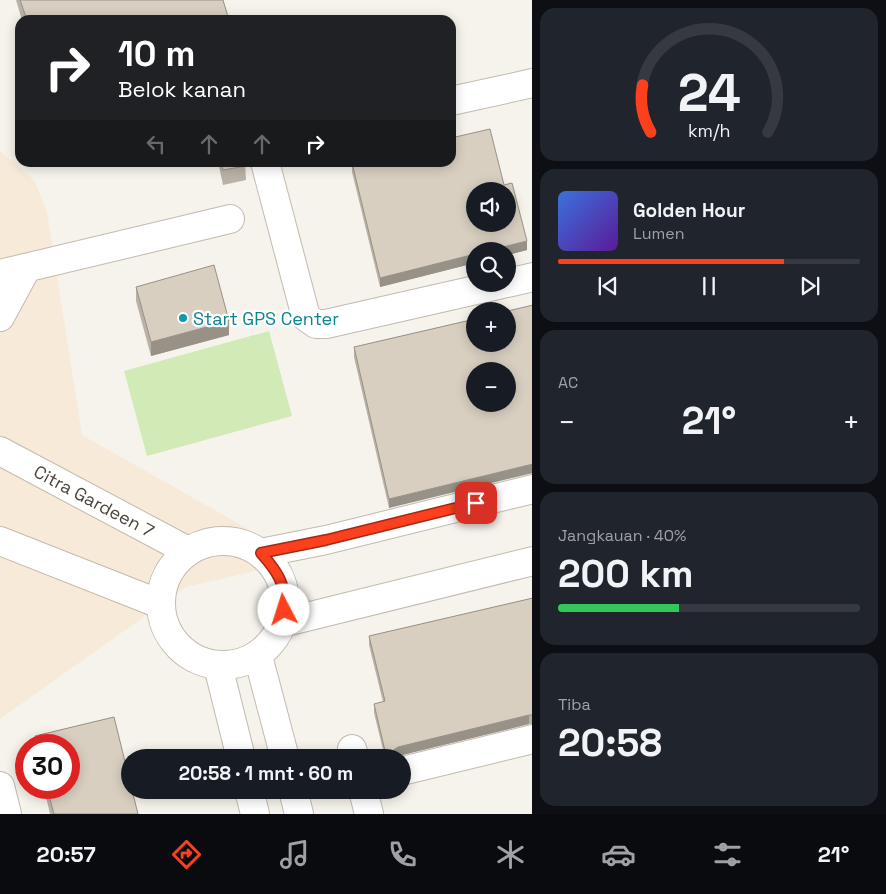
<!DOCTYPE html>
<html lang="id">
<head>
<meta charset="utf-8">
<style>
	:root { --surface:#171b24; --page:#20242c; --text:#f1f3f6; --muted:#9ea1a6; --line:#363941; --accent:#fc3f1d }
	body { margin:0; font-family:"Space Grotesk",sans-serif; background:var(--page); color:var(--text); height:100vh; display:flex; flex-direction:column; font-size:19px; white-space:nowrap }
	* { box-sizing:border-box; margin:0 }
	p { font-size:16px; color:var(--muted) }
	.icon { flex:none; width:28px; height:28px; fill:none; stroke:currentColor; stroke-width:2; stroke-linecap:round; stroke-linejoin:round }
	.map { position:relative; flex:1; overflow:hidden }
	.panel { display:flex; flex-direction:column; gap:8px; padding:8px; background:#0d0f14; width:354px }
	.panel>* { flex:none }
	.guide { position:absolute; left:15px; top:15px; width:441px; height:152px; border-radius:15px; box-shadow:0 2px 12px #0003; background:#202124; color:#fff; overflow:hidden }
	.fabs { position:absolute; left:466px; top:182px; display:grid; gap:10px }
	.fabs a { display:grid; place-items:center; width:50px; height:50px; border-radius:50%; background:var(--surface); box-shadow:0 2px 12px #0003; font-size:25px }
	.speed { position:absolute; left:15px; top:734px; display:flex; gap:10px; font-size:25px; font-weight:700; text-align:center }
	.speed>* { display:grid; place-content:center; width:65px; height:65px; border-radius:50%; background:var(--surface); box-shadow:0 2px 12px #0003; line-height:1 }
	.speed .limit { border:8px solid #d22; background:#fff; color:#111 }
	.pin { position:absolute; display:grid; place-items:center; width:42px; height:42px; color:#fff; margin:-21px; border-radius:10px; box-shadow:0 2px 8px #0006 }
	.me { position:absolute; width:55px; margin:-28px; rotate:355deg; stroke-linejoin:round; filter:drop-shadow(0 0 4px #0008) }
	.turn { display:flex; align-items:center; gap:18px; height:105px; padding:0 20px; font-size:22px }
	.turn .icon { width:65px; height:65px; stroke-width:2.5 }
	.turn b { display:block; font-size:35px; line-height:42px }
	.lanes { display:flex; align-items:center; height:48px; padding:0 20px; background:#0003; justify-content:center; gap:25px; direction:ltr }
	.lanes .off { opacity:.35 }
	.big { font-size:38px; font-weight:700; line-height:1.1 }
	.panel .tile { flex:1; display:flex; flex-direction:column; justify-content:center; gap:8px; min-width:0; padding:0 18px; border-radius:15px; background:var(--page) }
	.panel .dial { align-items:center; gap:0 }
	.dial svg { height:130px; overflow:visible; fill:none; stroke:var(--line); stroke-width:7; stroke-linecap:round; text-anchor:middle }
	.dial text { fill:var(--text); stroke:none }
	.song { display:flex; align-items:center; gap:15px }
	.cover { width:60px; height:60px; border-radius:8px; background:linear-gradient(135deg,hsl(220 70% 55%),hsl(270 70% 35%)) }
	.played { height:5px; border-radius:2px; background:linear-gradient(90deg,var(--accent) 75%,var(--line) 75%) }
	.keys { display:flex; justify-content:space-around; direction:ltr }
	.heat { display:flex; justify-content:space-between; align-items:center; font-size:28px; direction:ltr }
	.charge { height:8px; border-radius:4px; background:linear-gradient(90deg,#34c759 40%,var(--line) 0) }
	.trip { position:absolute; left:121px; top:749px; width:290px; height:50px; border-radius:25px; background:var(--surface); box-shadow:0 2px 12px #0003; font-weight:700; line-height:50px; text-align:center }
	.dock { display:flex; height:80px; justify-content:space-around; align-items:center; background:#090b0e; color:var(--muted) }
	.dock .icon { width:35px; height:35px }
	.dock .on { color:var(--accent) }
	.dock b { font-size:22px; color:var(--text) }
	main { display:flex; flex:1; min-height:0 }
	.map>svg:first-child { display:block }
</style>
</head>
<body>
<main>
<div class="map">
<svg width="533" height="814" viewBox="0 0 533 814">
	<rect width="100%" height="100%" fill="#f6f3ec"/>
	<path fill="#f7ead8" d="M 0,151 L 34,180 L 47,212 L 82,435 L 303,560 L 186,587 L 0,719 Z"/>
	<path fill="#d2eab5" d="M 269,331 L 292,416 L 147,456 L 124,371 Z"/>
	<g fill="none" stroke-linecap="round" stroke-linejoin="round">
		<g stroke="#c2bbae" stroke-width="30">
			<path id="minor" d="M 451,101 L 533,83
				M 265,162 L 306,317 L 316,324 L 326,324 L 502,284
				M 0,274 L 230,219
				M 508,283 L 533,277
				M 0,317 L 26,269
				M 0,451 L 188,551
				M 0,541 L 160,604
				M161 603a62 62 0 1 1 124 0a62 62 0 1 1-124 0Z
				M 261,553 L 326,540 L 533,489
				M 282,623 L 533,561
				M 258,656 L 285,758
				M 218,666 L 241,758
				M 352,749 L 355,758
				M 402,771 L 533,739
				M 0,786 L 7,814
				M 249,790 L 255,814
				M 293,790 L 299,814
				M 363,790 L 369,814"/>
		</g>
		<use href="#minor" stroke="#fff" stroke-width="28"/>
	</g>
	<path fill="#bab2a6" d="M 16,0 L 223,0 L 229,20 L 22,20 Z
		M 218,162 L 245,162 L 246,180 L 223,185 Z
		M 352,163 L 504,185 L 527,250 L 508,255 L 508,251 L 475,251 L 475,263 L 380,287 L 352,172 Z
		M 136,287 L 229,335 L 151,356 L 136,301 Z
		M 475,319 L 389,508 L 354,357 L 354,347 Z
		M 533,598 L 533,724 L 529,724 L 398,756 L 395,758 L 385,758 L 374,713 L 374,704 L 383,702 L 369,645 L 369,636 Z
		M 114,717 L 130,782 L 130,790 L 132,790 L 138,814 L 50,814 L 44,788 L 69,788 L 69,745 L 35,745 L 35,736 Z"/>
	<path fill="#979187" d="M 527,241 L 527,250 L 508,255 L 508,251 L 487,251 Z
		M 475,254 L 475,263 L 380,287 L 380,278 Z
		M 229,321 L 229,335 L 151,356 L 151,342 Z
		M 533,464 L 533,473 L 389,508 L 389,499 Z
		M 529,715 L 529,724 L 398,756 L 395,758 L 386,758 L 386,755 L 398,747 Z"/>
	<path fill="#d8cfc1" stroke="#979187" fill-rule="evenodd" d="M 20,0 L 223,0 L 229,20 L 27,20 Z
		M 490,129 L 504,185 L 512,183 L 527,241 L 487,251 L 475,251 L 475,254 L 380,278 L 352,163 L 451,162 L 451,138 ZM 475,191 L 508,191 L 508,224 L 475,224 Z
		M 221,162 L 245,162 L 246,166 L 223,170 Z
		M 214,265 L 229,321 L 151,342 L 136,287 Z
		M 533,305 L 533,464 L 389,499 L 354,347 L 475,319 L 475,344 L 508,344 L 508,311 ZM 475,371 L 508,371 L 508,404 L 475,404 Z
		M 533,598 L 533,715 L 529,715 L 398,747 L 386,755 L 374,704 L 385,701 L 369,636 Z
		M 114,717 L 130,782 L 130,790 L 132,790 L 138,814 L 54,814 L 47,788 L 69,788 L 69,745 L 37,745 L 35,736 Z"/>
	<g fill="none" stroke-linecap="round" stroke-linejoin="round">
		<g stroke="#a42913" stroke-width="12">
			<path id="route" d="M 284,610 C 287,585 277,571 261,553 L 326,540 L 476,503"/>
		</g>
		<use href="#route" stroke="#fc3f1d" stroke-width="9"/>
	</g>
	<circle fill="#0f9aa8" stroke="#fff" stroke-width="2" cx="183" cy="318" r="5"/>
	<g text-anchor="middle" dominant-baseline="central" stroke-width="4.5" stroke-linejoin="round" paint-order="stroke">
		<g font-size="18" fill="#0d838f" stroke="#fff" text-anchor="start">
			<text x="193" y="318">Start GPS Center</text>
		</g>
		<g font-size="18" fill="#4b4439" stroke="#fff">
			<text transform="translate(94 501) rotate(28)">Citra Gardeen 7</text>
		</g>
	</g>
</svg>
<div class="fabs">
<a><svg class="icon" aria-label="sound" viewBox="0 0 24 24"><path d="M4 9h4l5-4v14l-5-4H4zM17 9q2 3 0 6"/></svg></a>
<a><svg class="icon" aria-label="search" viewBox="0 0 24 24"><circle cx="10" cy="10" r="6"/><path d="M15 15l6 6"/></svg></a>
<a>+</a>
<a>−</a>
</div>
<div class="speed"><div class="limit">30</div></div>
<div class="pin" style="left:476px;top:503px;background:#d93025"><svg class="icon" aria-label="arrive" viewBox="0 0 24 24"><path d="M6 21V4h12l-3 4 3 4H6"/></svg></div>
<svg class="me" style="left:284px;top:610px" viewBox="-20 -20 40 40"><circle r="19" fill="#fff"/><path d="M0-13L10 11 0 6-10 11z" fill="#fc3f1d"/></svg>
<div class="trip">20:58 · 1 mnt · 60 m</div>
<div class="guide">
<div class="turn"><svg class="icon" aria-label="right" viewBox="0 0 24 24"><path d="M7 20v-9h11M14 6l5 5-5 5"/></svg><div><b>10 m</b>Belok kanan</div></div>
<div class="lanes"><svg class="icon off" aria-label="left" viewBox="0 0 24 24"><path d="M17 20v-9H6M10 6l-5 5 5 5"/></svg><svg class="icon off" aria-label="ahead" viewBox="0 0 24 24"><path d="M12 20V5M6 11l6-6 6 6"/></svg><svg class="icon off" aria-label="ahead" viewBox="0 0 24 24"><path d="M12 20V5M6 11l6-6 6 6"/></svg><svg class="icon" aria-label="right" viewBox="0 0 24 24"><path d="M7 20v-9h11M14 6l5 5-5 5"/></svg></div>
</div>
</div>
<section class="panel">
<div class="tile dial"><svg viewBox="0 0 100 80">
<path d="M14 69A42 42 0 1 1 86 69"/>
<path d="M14 69A42 42 0 0 1 9 40" stroke="#fc3f1d"/>
<text x="50" y="56" font-size="32" font-weight="700">24</text>
<text x="50" y="72" font-size="11">km/h</text>
</svg></div>
<div class="tile">
<div class="song"><i class="cover"></i><div><b>Golden Hour</b><p>Lumen</p></div></div>
<div class="played"></div>
<div class="keys"><svg class="icon" aria-label="previous" viewBox="0 0 24 24"><path d="M18 5L8 12l10 7zM5 5v14"/></svg><svg class="icon" aria-label="pause" viewBox="0 0 24 24"><path d="M8 5v14M16 5v14"/></svg><svg class="icon" aria-label="next" viewBox="0 0 24 24"><path d="M6 5l10 7-10 7zM19 5v14"/></svg></div>
</div>
<div class="tile"><p>AC</p>
<div class="heat"><a>−</a><b class="big">21°</b><a>+</a></div>
</div>
<div class="tile"><p>Jangkauan · 40%</p><b class="big">200 km</b><div class="charge"></div></div>
<div class="tile"><p>Tiba</p><b class="big">20:58</b></div>
</section>
</main>
<nav class="dock">
<b>20:57</b>
<svg class="icon on" aria-label="directions" viewBox="0 0 24 24"><path d="M12 3l9 9-9 9-9-9zM9 14v-3h6M13 9l2 2-2 2"/></svg>
<svg class="icon" aria-label="music" viewBox="0 0 24 24"><path d="M9 18V5l10-2v13"/><circle cx="6" cy="18" r="3"/><circle cx="16" cy="16" r="3"/></svg>
<svg class="icon" aria-label="phone" viewBox="0 0 24 24"><path d="M5 4h4l2 5-3 2q2 4 5 5l2-3 5 2v4C11 20 4 13 5 4z"/></svg>
<svg class="icon" aria-label="climate" viewBox="0 0 24 24"><path d="M12 3v18M4 7l16 10M4 17L20 7"/></svg>
<svg class="icon" aria-label="car" viewBox="0 0 24 24"><path d="M5 17H2v-5l4-1 3-4h7l3 4 3 1v5h-3M9 17h6M6 11h13"/><circle cx="7" cy="17" r="2"/><circle cx="17" cy="17" r="2"/></svg>
<svg class="icon" aria-label="filters" viewBox="0 0 24 24"><path d="M4 7h16M4 17h16"/><circle cx="9" cy="7" r="2"/><circle cx="15" cy="17" r="2"/></svg>
<b>21°</b>
</nav>
</body>
</html>
